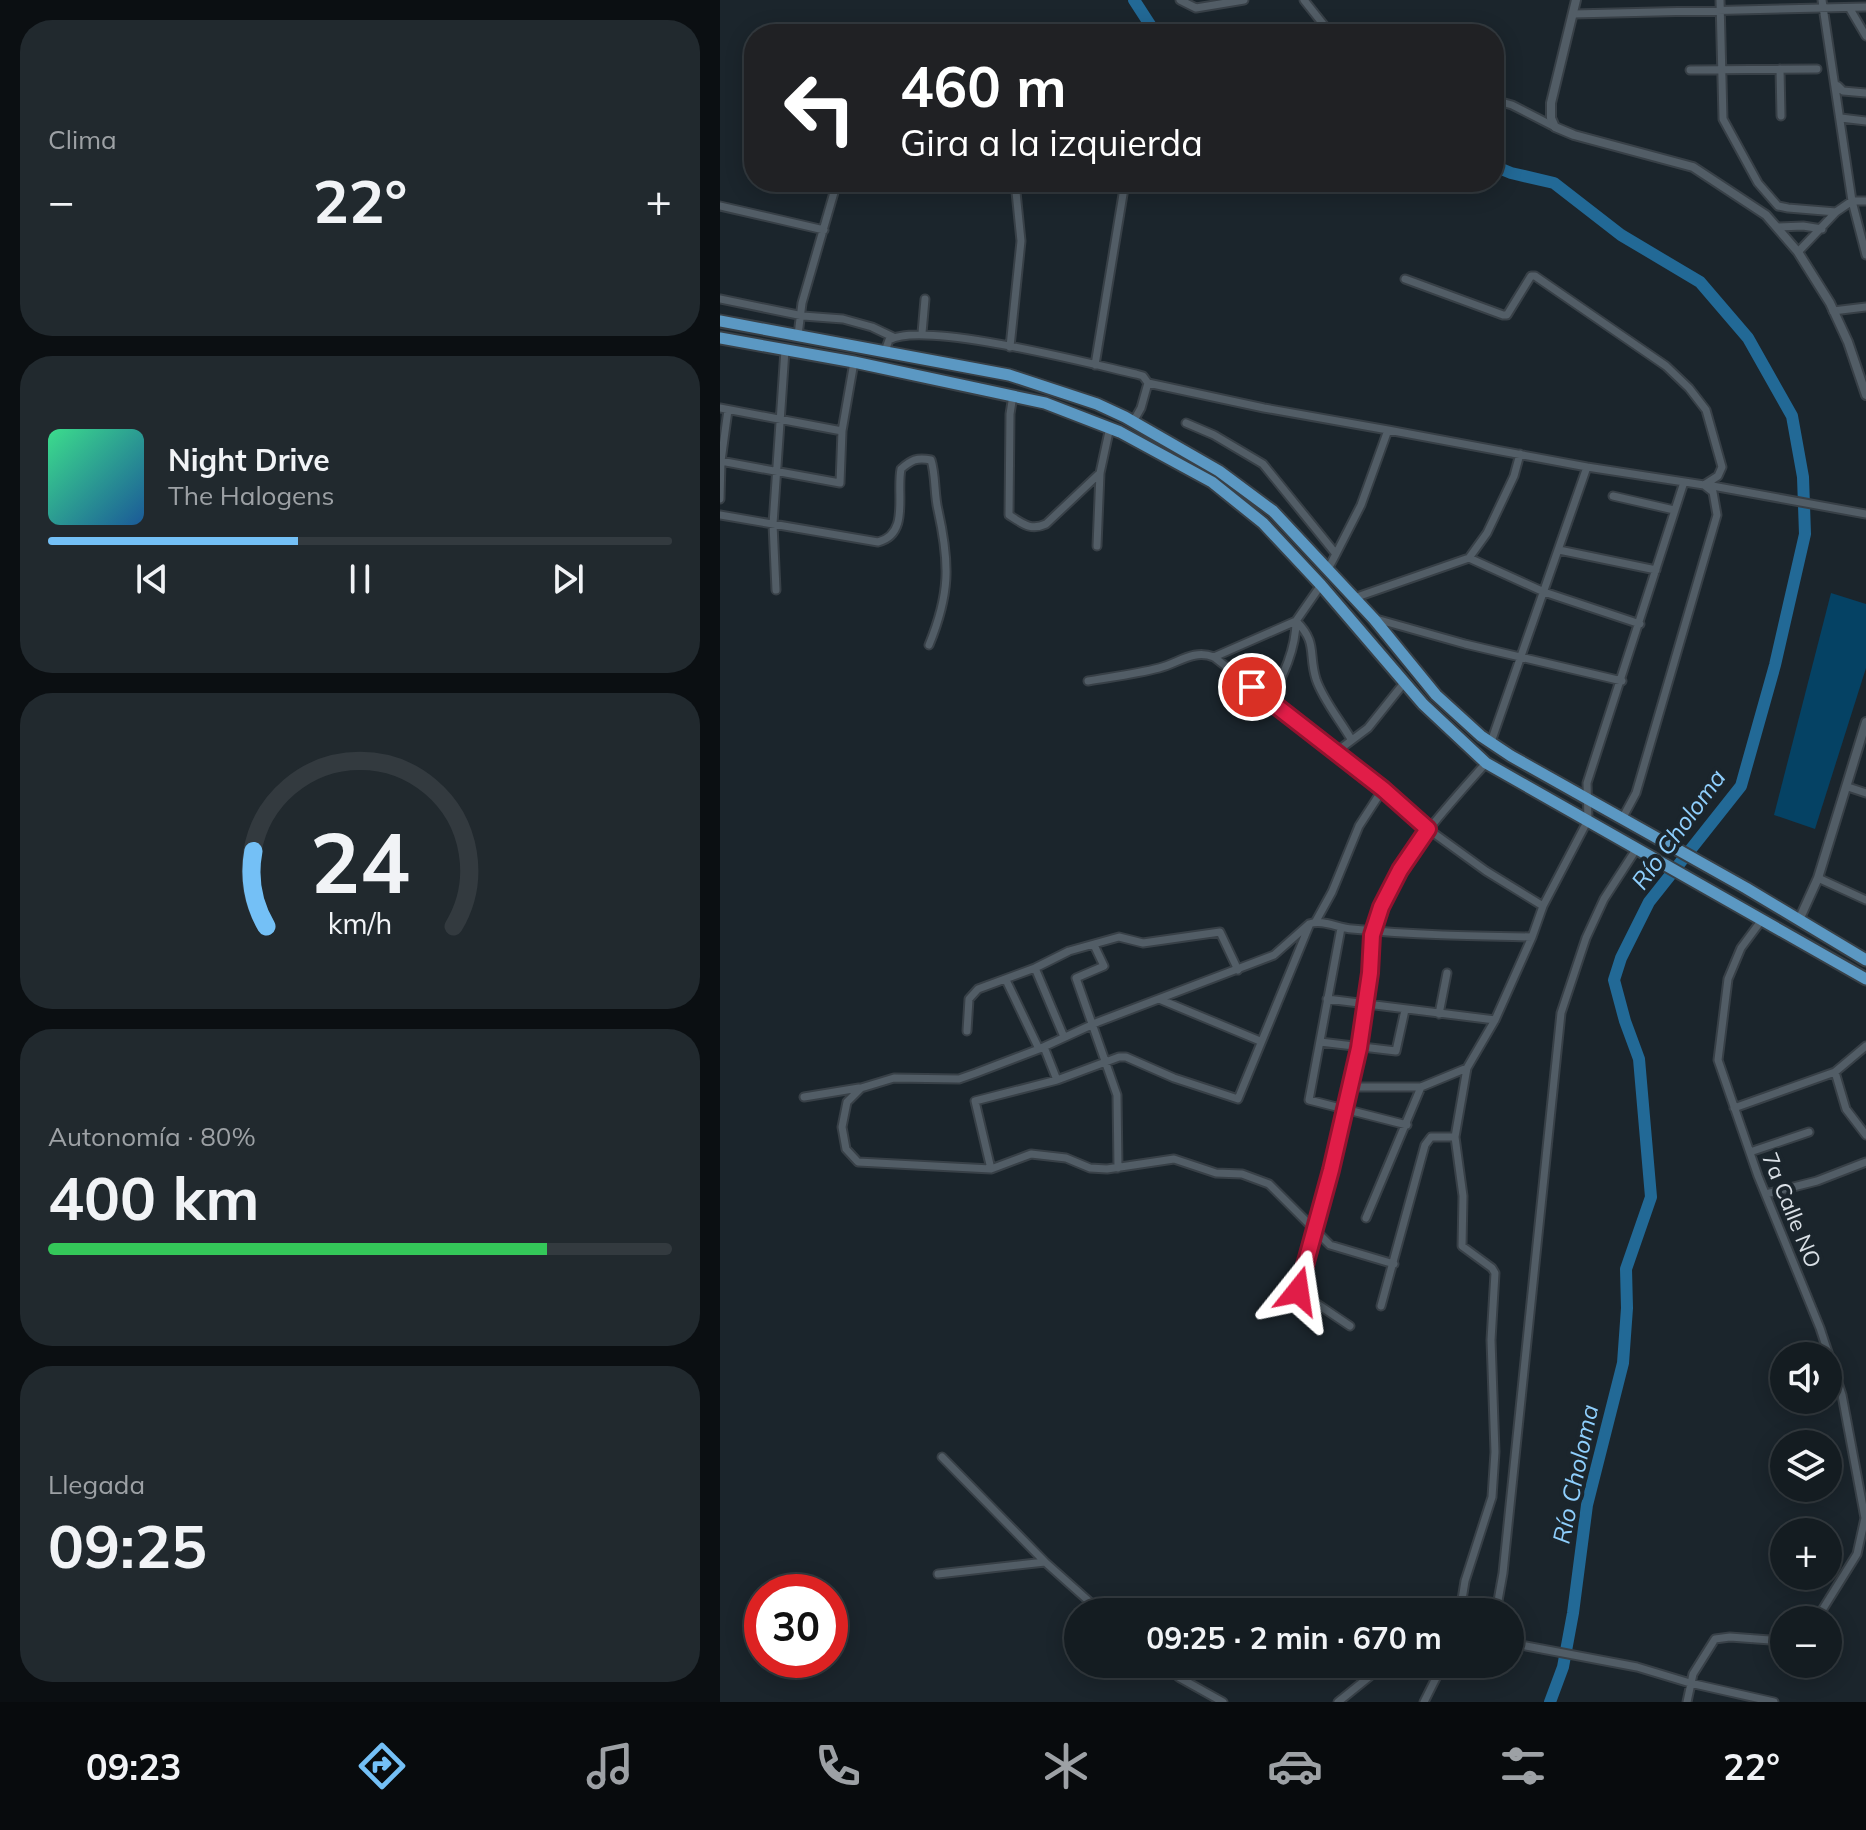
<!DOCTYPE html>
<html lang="es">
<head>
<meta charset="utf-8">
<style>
	:root { --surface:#141c21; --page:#21292e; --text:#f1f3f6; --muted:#9da1a5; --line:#333a3f; --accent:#74c0f6 }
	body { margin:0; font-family:Mulish,sans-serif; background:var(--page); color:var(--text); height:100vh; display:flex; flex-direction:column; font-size:30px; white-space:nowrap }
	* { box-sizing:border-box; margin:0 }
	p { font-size:26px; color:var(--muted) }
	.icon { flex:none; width:44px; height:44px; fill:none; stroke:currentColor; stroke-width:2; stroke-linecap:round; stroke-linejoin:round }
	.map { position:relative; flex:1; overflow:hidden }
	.side { display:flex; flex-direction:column; gap:20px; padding:20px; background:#0b0f12; width:720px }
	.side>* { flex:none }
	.guide { position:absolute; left:24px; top:24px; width:760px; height:168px; border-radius:32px; box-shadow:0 4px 20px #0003,0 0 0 2px var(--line); background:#202124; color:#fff; overflow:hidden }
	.tools { position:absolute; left:1050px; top:1342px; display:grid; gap:16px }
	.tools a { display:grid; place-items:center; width:72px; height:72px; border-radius:50%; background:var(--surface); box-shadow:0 4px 20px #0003,0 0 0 2px var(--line); font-size:40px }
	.speed { position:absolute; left:24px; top:1574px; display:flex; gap:16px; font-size:40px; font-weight:700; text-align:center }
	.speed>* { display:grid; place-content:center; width:104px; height:104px; border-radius:50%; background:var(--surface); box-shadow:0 4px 20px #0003,0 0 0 2px var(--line); line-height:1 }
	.speed .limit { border:12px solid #d22; background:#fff; color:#111 }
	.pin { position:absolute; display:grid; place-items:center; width:68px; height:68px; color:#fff; margin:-34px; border:4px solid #fff; border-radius:50%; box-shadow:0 2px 8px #0007 }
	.me { position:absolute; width:88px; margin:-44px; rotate:15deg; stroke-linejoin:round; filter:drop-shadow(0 0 6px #0008) }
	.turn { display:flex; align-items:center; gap:28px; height:168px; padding:0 24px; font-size:36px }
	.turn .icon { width:104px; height:104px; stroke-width:2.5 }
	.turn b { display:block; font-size:56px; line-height:68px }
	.big { font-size:60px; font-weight:700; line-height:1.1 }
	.side .card { flex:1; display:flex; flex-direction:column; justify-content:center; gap:12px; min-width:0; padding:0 28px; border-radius:32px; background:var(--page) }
	.side .dial { align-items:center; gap:0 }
	.dial svg { height:208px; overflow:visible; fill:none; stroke:var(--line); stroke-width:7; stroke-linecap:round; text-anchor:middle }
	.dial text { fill:var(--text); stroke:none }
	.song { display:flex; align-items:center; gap:24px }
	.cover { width:96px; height:96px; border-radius:12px; background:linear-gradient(135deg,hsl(150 70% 55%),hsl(210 70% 35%)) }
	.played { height:8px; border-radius:4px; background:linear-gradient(90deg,var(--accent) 40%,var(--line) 40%) }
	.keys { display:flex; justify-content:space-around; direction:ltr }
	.heat { display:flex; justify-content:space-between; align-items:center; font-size:44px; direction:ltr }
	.charge { height:12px; border-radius:6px; background:linear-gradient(90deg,#34c759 80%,var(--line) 0) }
	.trip { position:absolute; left:344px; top:1598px; width:460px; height:80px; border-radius:40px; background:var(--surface); box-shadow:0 4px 20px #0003,0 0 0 2px var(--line); font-weight:700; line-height:80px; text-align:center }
	.dock { display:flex; height:128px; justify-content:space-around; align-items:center; background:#080b0d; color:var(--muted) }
	.dock .icon { width:56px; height:56px }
	.dock .current { color:var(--accent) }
	.dock b { font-size:36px; color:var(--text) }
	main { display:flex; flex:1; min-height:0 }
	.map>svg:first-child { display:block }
</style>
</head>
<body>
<main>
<section class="side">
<div class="card"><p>Clima</p>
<div class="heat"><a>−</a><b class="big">22°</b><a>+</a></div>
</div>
<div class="card">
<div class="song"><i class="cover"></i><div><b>Night Drive</b><p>The Halogens</p></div></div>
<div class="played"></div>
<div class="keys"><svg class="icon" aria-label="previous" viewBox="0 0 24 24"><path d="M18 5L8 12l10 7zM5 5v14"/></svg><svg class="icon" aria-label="pause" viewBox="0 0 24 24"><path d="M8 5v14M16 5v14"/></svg><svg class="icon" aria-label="next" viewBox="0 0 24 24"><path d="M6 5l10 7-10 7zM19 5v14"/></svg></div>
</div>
<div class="card dial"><svg viewBox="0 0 100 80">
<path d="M14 69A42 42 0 1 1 86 69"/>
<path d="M14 69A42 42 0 0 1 9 40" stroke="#74c0f6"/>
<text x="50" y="56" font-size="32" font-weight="700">24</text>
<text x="50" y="72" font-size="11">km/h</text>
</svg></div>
<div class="card"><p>Autonomía · 80%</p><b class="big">400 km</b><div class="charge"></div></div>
<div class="card"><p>Llegada</p><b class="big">09:25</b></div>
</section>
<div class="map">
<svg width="1146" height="1702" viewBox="0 0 1146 1702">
	<rect width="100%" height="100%" fill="#1b252c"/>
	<path fill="#054264" d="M 1111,593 L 1146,604 L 1146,668 L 1095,829 L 1054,815 Z"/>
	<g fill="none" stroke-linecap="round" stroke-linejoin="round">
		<path stroke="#226996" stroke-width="12" d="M 414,0 L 436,34
			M 774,166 L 791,173 L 834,183 L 901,235 L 980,282 L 1028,338 L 1072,416 L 1083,477 L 1085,534 L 1055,665 L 1021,786 L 929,902 L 901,958 L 894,980 L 905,1021 L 919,1059 L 931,1197 L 906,1269 L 907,1308 L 903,1363 L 867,1505 L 853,1613 L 843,1667 L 830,1702"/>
		<g stroke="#384047" stroke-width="11">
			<path id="minor" d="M 460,0 L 476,8 L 524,0
				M 584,0 L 611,34
				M 1000,0 L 1003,119 L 1038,183 L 1058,206 L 1068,208 L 1116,212 L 1132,201 L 1146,201
				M 1102,0 L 1132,201 L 1146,255
				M 1130,9 L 1146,36
				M 853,14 L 1146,7
				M 1060,69 L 1061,116
				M 970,70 L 1097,69
				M 1118,86 L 1123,91 L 1146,93
				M 774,100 L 792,105 L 835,127
				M 1121,118 L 1146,121
				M 137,182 L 183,187 L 198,182
				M 0,206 L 104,230
				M 1059,227 L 1083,226 L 1102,229
				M 1078,252 L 1116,212
				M 685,279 L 783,315 L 787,315 L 811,276 L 815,276 L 946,366 L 969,388 L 986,410 L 1002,467 L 998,476 L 984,485 L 867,467
				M 0,299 L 83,316 L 123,319 L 152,327 L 173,337
				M 1113,311 L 1146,307
				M 202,333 L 205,299
				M 78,335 L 82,303 L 117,182
				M 290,347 L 301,241 L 295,182
				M 165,351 L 169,340 C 203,320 371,364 416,374 L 423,376 L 428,383 L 421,408 L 413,422
				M 375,365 L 405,182
				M 428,383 L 544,408 L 668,430
				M 293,395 L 290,414 L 289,515 C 303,524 311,531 326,524 L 380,473
				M 0,408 L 122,431
				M 466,423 L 494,435 L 543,464 L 616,554 L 608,569
				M 0,461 L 120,483 L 122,431 L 134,362
				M 987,485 L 1146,514
				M 893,496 L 954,510
				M 0,499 L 1,461 L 8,410
				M 0,515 L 158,542 C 190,534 176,494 181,469 C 191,460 197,457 211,460 C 216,476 214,494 218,510 C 230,564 230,594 209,645
				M 377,546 L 380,473 L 390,427
				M 839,550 L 936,570
				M 616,554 L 641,505 L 668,430 L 867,467 L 771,742
				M 749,558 L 824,592 L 920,624
				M 56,590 L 53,524 L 65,350
				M 634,598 L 749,558 L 767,533 L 794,476 L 800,454
				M 656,619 L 745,644 L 902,681
				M 576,621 C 598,643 588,653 596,679 C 603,700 620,720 631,739
				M 494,657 L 576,621 L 601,585
				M 368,681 C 391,677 416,674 439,668 C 459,663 473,649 494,657 L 663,789 L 708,829 L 766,871 L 823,906
				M 550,700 C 563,676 576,649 576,621
				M 616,752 L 648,728 L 684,683
				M 1128,787 L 1146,793
				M 902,819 L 916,793 L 997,515 L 993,492 L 984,485
				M 1098,878 L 1146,900
				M 596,921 L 612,892 L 639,826 L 663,789
				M 1041,921 L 1021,948 L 1008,979 L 998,1060 L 1038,1176 L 1100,1328 L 1122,1395 L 1145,1518 L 1137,1554 L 1096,1620
				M 621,928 L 589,1100 L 687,1125
				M 374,945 L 384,966 L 356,978 L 397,1095 L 398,1168
				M 315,968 L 344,1037
				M 286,980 L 319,1049
				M 439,999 L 540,1041
				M 607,999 L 775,1020
				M 719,1014 L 727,973
				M 247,1031 L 249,999 L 258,989 L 315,968 L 349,951 L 399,937 L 423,943 L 500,932 L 518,970
				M 600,1042 L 676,1051 L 685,1010
				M 324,1047 L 337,1080
				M 1115,1072 L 1126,1109 L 1146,1135
				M 630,1087 L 701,1087 L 747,1068
				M 84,1097 L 139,1088
				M 1014,1108 L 1115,1072 L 1146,1046
				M 1030,1152 L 1089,1132
				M 271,1169 L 255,1101 L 337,1080 L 399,1057 L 406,1057 L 454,1078 L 518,1099 L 589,926
				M 1046,1194 L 1097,1181 L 1146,1162
				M 646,1218 L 701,1087
				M 674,1264 L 610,1245 L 549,1184 L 522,1174 L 496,1173 L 454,1159 L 387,1169 L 370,1168 L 346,1158 L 311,1154 L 271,1169 L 138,1162 L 126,1149 L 122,1127 L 127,1102 L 141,1088 L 174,1078 L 239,1079 L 256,1073 L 319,1049 L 378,1022 L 554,955 L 589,924 C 602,919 618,928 632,929 C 692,935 752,936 812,937
				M 661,1306 L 705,1145 L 711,1137 L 735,1137
				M 630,1326 L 578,1291 L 578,1287 C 601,1209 623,1130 638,1050 C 643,1026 646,1001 649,977 C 652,952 652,929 662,905 C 686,850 727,807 766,763
				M 222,1457 L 325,1562
				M 218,1574 L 325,1562 L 381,1612
				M 740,1612 L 745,1581 L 772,1497 L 775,1452 L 771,1340 L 775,1273 L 772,1268 L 742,1246 L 743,1196 L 735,1137 L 747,1068 L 775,1020 L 812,937 L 823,906 L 868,820 L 867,783 L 964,482
				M 776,1612 L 783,1573 L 841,1013 L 866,938 L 884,899 L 917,848
				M 790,1643 L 917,1667 L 970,1683 L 1054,1702
				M 443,1664 L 460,1678 L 503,1702
				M 618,1702 L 649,1677 L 657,1664
				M 704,1702 L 723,1664
				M 967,1702 L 973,1674 L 995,1639 L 1010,1637 L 1064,1641"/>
		</g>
		<g stroke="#384047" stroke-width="12">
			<path id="tertiary" d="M 856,0 L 831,103 L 831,118 L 835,127 L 854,135 L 973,167 L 1046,215 L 1078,252 L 1110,303 L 1128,342 L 1146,395
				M 1079,920 L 1098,878 L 1146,722"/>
		</g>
		<g stroke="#384047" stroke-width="15">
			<path id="trunk" d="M 0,321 L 289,375 L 377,404 L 405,417 L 499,471 L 553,511 L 654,619 L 716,695 L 761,736 L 791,756 L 1026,888 L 1146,960
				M 0,338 L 134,362 L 325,403 L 400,432 L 492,482 L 543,523 L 601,585 L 703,704 L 766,763 L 1146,979"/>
		</g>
		<use href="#minor" stroke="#525d66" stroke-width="7"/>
		<use href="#tertiary" stroke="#525d66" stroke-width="8"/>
		<use href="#trunk" stroke="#5b98c3" stroke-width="11"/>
	</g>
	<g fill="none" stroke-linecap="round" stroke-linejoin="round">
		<g stroke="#92132f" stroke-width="20">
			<path id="route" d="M 532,687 L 663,789 L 708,829 L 680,870 L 661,907 L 652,935 L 650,973 L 639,1048 L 611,1170 L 578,1291"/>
		</g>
		<use href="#route" stroke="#e11d48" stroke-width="14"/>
	</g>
	<g text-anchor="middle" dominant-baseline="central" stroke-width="8" stroke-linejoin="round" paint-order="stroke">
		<g font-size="22" fill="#dae0e6" stroke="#1b252c">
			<text transform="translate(1072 1210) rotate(68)">7a Calle NO</text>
		</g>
		<g font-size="24" font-style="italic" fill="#8fcffd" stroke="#1b252c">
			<text transform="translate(958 829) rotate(-54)">Río Choloma</text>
			<text transform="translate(855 1474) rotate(-78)">Río Choloma</text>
		</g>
	</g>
</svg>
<div class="tools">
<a><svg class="icon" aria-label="sound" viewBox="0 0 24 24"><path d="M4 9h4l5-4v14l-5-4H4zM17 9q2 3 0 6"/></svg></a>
<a><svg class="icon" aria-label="layers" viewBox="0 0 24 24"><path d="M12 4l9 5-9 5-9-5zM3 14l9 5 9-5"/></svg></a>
<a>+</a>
<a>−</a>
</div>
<div class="speed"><div class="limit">30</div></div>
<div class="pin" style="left:532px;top:687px;background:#d93025"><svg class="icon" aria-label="arrive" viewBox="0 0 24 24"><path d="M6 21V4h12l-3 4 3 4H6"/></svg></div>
<svg class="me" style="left:578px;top:1291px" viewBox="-20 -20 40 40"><path d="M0-17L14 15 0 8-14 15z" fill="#e11d48" stroke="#fff" stroke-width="4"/></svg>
<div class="trip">09:25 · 2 min · 670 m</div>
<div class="guide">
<div class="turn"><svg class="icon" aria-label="left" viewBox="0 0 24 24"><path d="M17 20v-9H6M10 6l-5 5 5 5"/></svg><div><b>460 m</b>Gira a la izquierda</div></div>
</div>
</div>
</main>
<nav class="dock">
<b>09:23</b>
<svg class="icon current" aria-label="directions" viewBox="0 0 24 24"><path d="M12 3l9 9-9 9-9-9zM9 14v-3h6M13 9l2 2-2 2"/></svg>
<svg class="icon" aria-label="music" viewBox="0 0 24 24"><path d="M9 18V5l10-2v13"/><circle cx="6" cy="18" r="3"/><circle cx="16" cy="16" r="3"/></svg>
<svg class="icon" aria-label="phone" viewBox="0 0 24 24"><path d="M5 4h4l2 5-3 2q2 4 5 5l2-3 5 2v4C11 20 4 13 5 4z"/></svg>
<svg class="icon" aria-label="climate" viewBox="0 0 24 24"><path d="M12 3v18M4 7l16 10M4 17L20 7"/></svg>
<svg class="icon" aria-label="car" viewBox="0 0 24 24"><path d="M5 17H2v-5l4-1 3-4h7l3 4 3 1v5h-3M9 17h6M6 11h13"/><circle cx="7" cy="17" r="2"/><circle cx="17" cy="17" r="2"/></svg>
<svg class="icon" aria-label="filters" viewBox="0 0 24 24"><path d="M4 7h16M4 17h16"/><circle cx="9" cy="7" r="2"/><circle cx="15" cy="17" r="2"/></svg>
<b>22°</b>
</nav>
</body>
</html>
